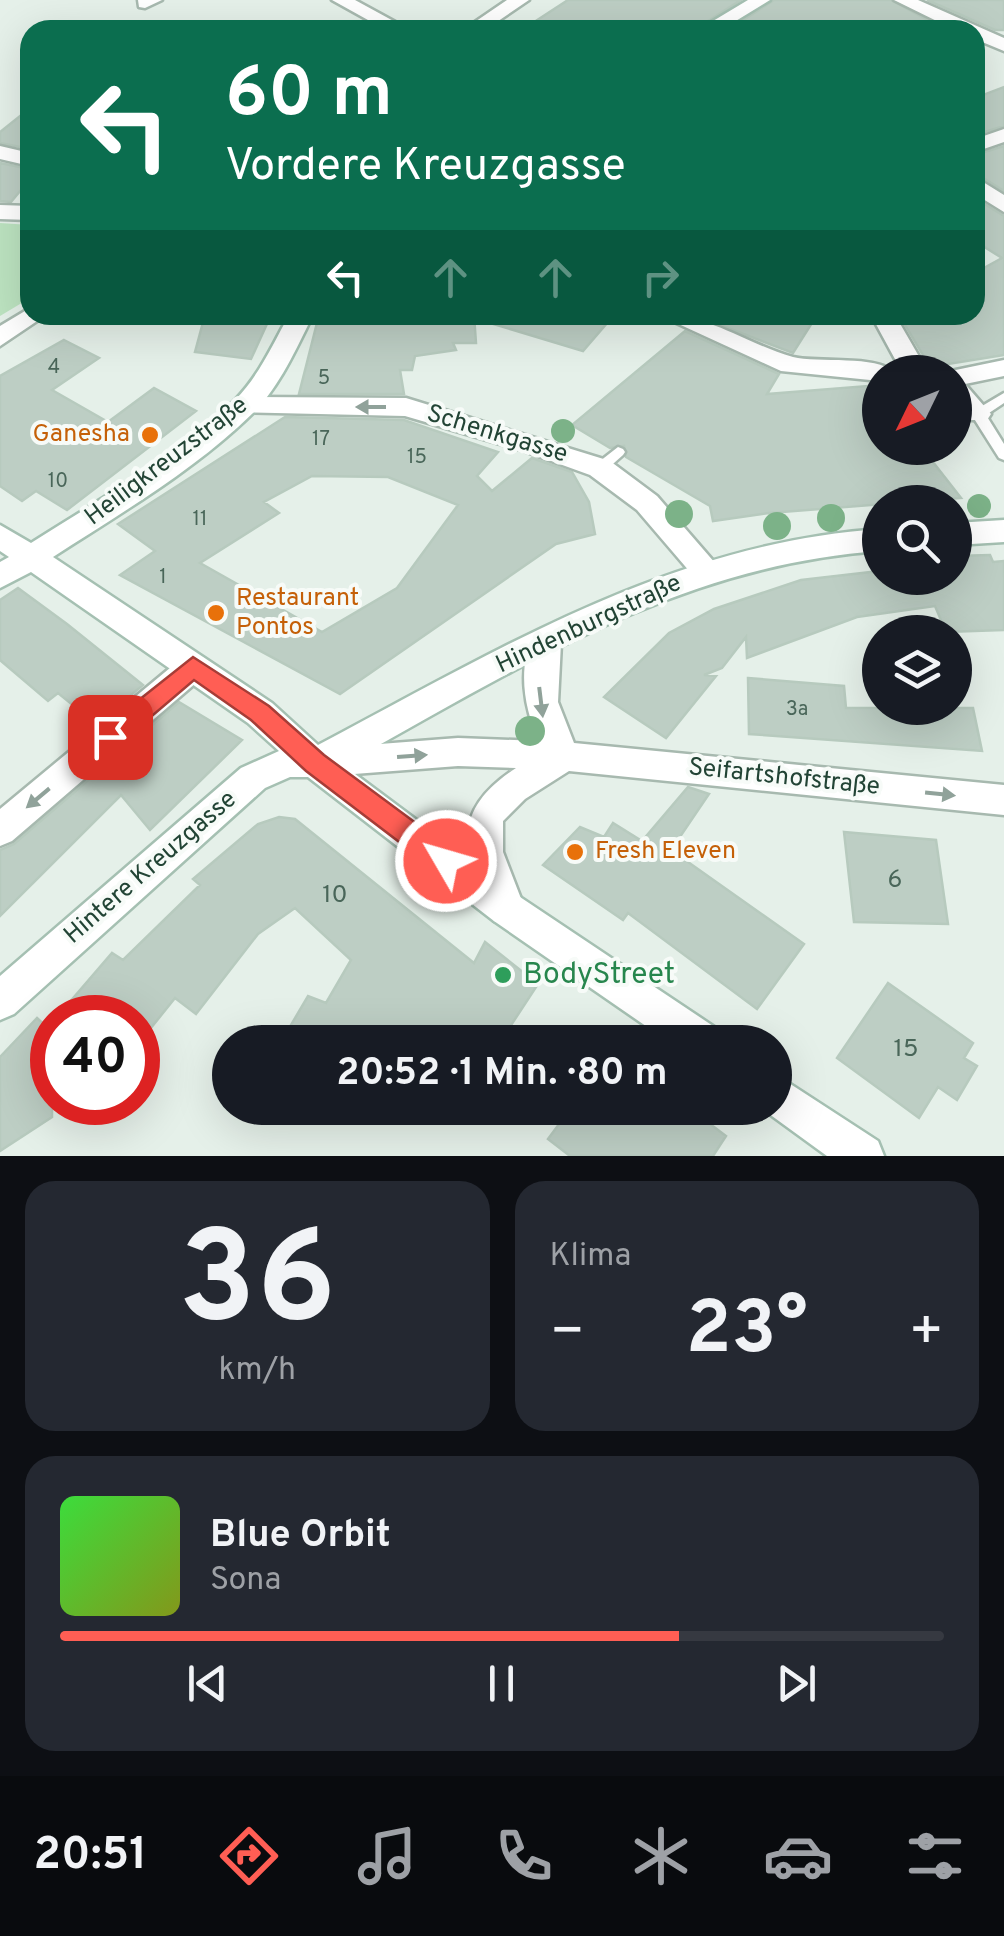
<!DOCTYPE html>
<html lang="de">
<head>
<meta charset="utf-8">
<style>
	:root { --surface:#171b24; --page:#242831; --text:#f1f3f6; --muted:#9ea1a6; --line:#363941; --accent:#ff5e54 }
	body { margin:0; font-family:Overpass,sans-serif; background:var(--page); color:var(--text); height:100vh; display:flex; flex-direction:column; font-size:38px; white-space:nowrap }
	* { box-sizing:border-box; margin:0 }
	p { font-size:32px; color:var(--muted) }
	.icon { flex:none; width:55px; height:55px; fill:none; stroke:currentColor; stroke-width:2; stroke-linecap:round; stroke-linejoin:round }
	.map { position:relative; height:1156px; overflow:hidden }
	.details { display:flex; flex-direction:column; gap:25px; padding:25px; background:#0d0f14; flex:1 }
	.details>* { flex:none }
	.banner { position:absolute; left:20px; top:20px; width:965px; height:305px; border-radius:30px; box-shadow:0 10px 40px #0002; background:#0b6e4f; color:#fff; overflow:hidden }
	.needle { width:65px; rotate:227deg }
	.fabs { position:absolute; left:862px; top:355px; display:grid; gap:20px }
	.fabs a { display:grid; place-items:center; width:110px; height:110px; border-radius:50%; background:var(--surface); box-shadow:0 10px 40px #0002; font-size:50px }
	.speed { position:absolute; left:30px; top:995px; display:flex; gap:20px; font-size:50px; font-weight:700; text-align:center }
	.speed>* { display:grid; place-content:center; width:130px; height:130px; border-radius:50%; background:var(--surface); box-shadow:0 10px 40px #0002; line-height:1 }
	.speed .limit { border:15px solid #d22; background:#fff; color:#111 }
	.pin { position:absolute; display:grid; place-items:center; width:85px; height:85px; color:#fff; margin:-42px; border-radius:20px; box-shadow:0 5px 15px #0006 }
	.me { position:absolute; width:110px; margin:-55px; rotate:308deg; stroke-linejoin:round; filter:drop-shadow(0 0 8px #0008) }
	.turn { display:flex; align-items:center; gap:35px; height:210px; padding:0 40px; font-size:45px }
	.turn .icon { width:130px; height:130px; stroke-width:2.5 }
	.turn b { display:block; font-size:70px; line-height:85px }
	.lanes { display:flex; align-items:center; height:95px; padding:0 40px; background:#0003; justify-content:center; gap:50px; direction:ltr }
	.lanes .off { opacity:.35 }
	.big { font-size:75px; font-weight:700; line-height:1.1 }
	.details .widget { flex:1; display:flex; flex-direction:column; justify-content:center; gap:15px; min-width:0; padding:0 35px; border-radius:30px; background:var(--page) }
	.details .dial { align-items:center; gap:0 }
	.dial b { font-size:130px; line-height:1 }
	.song { display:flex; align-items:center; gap:30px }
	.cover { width:120px; height:120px; border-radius:15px; background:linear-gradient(135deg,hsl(120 70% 55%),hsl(70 70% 35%)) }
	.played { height:10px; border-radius:5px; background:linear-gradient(90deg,var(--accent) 70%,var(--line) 70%) }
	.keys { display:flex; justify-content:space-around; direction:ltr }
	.heat { display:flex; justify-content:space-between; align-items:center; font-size:55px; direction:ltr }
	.details .tiles { flex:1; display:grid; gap:25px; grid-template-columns:1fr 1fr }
	.widget:last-child { grid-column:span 2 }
	.trip { position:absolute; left:212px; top:1025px; width:580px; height:100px; border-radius:50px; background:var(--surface); box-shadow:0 10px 40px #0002; font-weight:700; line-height:100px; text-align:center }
	.dock { display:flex; height:160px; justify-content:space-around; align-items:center; background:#090b0e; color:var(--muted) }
	.dock .icon { width:70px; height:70px }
	.dock .selected { color:var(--accent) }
	.dock b { font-size:45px; color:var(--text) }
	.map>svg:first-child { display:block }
</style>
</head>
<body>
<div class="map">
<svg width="1004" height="1156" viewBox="0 0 1004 1156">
	<rect width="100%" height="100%" fill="#e5f0e9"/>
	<path fill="#bce3c0" d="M 0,223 L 30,225 L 30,298 L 0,316 Z"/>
	<path fill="#bdcec4" stroke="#b7cabe" stroke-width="2.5" fill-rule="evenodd" d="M 568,0 L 741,0 L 694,30 L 522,30 Z
		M 774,0 L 891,0 L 946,30 L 728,30 Z
		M 927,0 L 1004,0 L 1004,30 L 995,30 Z
		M 1004,87 L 1004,126 L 975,135 L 975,98 Z
		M 30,108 L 30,149 L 0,143 L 0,132 Z
		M 1004,146 L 1004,191 L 975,173 L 975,155 Z
		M 0,163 L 30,169 L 30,179 L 11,202 L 0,201 Z
		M 975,198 L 1004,216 L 1004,355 L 930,367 L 899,315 L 975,315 L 975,273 L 1002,258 L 975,241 Z
		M 205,315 L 271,315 L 251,359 L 195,352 Z
		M 319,315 L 474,315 L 476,343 L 453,343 L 456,350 L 415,356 L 412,370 L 400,370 L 404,394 L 299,394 Z
		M 488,315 L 614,315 L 583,351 L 487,322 Z
		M 705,315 L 817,315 L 793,353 L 702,318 Z
		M 685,331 L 779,374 L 767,394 L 880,385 L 880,448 L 922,448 L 961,498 L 769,513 L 713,521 L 710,506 L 626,457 L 624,446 L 610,448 L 572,425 Z
		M 64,340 L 99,358 L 52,390 L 108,422 L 154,388 L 196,411 L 67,510 L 36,491 L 22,501 L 0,486 L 0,376 Z
		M 285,417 L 404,420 L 498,452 L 477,476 L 492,491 L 532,458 L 572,472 L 589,502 L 595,534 L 556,544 L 340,694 L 120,575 L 155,551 L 118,524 ZM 312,476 L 388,477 L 458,505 L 397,588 L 322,632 L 200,563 L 279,513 L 264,502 Z
		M 990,555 L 993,562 L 1004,561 L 1004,630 L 946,632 L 935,606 L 857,617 L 747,658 L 746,637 L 722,668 L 704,675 L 716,676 L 666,738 L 604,697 L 669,633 L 714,609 L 801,580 L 880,571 L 880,578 L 955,578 L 955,556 Z
		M 18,588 L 67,624 L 143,685 L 96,724 L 58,693 L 48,701 L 0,660 L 0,600 Z
		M 748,678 L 844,686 L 846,708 L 973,708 L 982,751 L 749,734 Z
		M 179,702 L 242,740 L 150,830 L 121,795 L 0,916 L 0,850 L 14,844 Z
		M 688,787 L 709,794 L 671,850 L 804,944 L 757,1009 L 628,913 L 623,920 L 543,865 L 580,827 L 604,837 L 613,823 L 642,841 Z
		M 279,817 L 295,819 L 474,963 L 485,942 L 538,984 L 500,1042 L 281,1042 L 308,996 L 326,1003 L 351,960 L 295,908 L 258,934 L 196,1014 L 175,998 L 138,1044 L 138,1018 L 56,1018 L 112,953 L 123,960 L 200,885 L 193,879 L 258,824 Z
		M 844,832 L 936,840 L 948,924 L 854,922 Z
		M 888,983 L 973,1043 L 964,1058 L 977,1066 L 957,1100 L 938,1087 L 919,1118 L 837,1058 Z
		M 37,1018 L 52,1032 L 52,1117 L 0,1151 L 0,1057 Z
		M 571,1108 L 689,1108 L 726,1136 L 713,1156 L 570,1156 L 548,1139 Z"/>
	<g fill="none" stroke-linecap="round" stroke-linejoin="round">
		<g stroke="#a7b9af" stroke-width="5">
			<path id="lane" d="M 1004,393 L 1004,403 L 986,415 L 1004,444 L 1004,460 L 999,458 L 973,417 L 955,411 L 955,402 L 977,409 Z
				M 618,447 L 623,449 L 625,452 L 623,455 L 605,471 L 595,471 L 593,468 L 595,465 Z"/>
		</g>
		<g stroke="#a7b9af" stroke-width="5">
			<path id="street" d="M 138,0 L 162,0 L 145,8 L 139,7 Z
				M 332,0 L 355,0 L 410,30 L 386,30 Z
				M 507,0 L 529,0 L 485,30 L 463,30 Z
				M 894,0 L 918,0 L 1004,38 L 1004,51 L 975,39 L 975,30 L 955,30 Z
				M 1004,129 L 1004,142 L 975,152 L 975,139 Z
				M 0,146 L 30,153 L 30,166 L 0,159 Z
				M 975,177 L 1004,195 L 1004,212 L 975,194 Z
				M 0,205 L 30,206 L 30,220 L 0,219 Z
				M 30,308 L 30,315 L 46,315 L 0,346 L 0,326 Z
				M 659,315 C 713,315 744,343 793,357 C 817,363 878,355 893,372 L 880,372 L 880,381 L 781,371 Z
				M 871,315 L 895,315 L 928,372 L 902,372 Z
				M 1004,360 L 1004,376 L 965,384 L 991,414 L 987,420 L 969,420 L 955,405 L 955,372 L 946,372 Z
				M 244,397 L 406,398 L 610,461 L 657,496 L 722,571 L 718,579 L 696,579 L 637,510 L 590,475 L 521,450 L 405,416 L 235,412 L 231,406 L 235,400 Z
				M 545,631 L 556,634 L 561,643 L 558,702 L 574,743 L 1004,785 L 1004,815 L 569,771 L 525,799 L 503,821 L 503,852 L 525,909 L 520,921 L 507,926 L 494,921 C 465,855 446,814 516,768 L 458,766 L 315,777 L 303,773 L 298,763 L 303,753 L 315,749 L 458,738 L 539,741 C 524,709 517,667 534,634 Z
				M 193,654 L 204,658 L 209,667 L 204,676 L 12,841 L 0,846 L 0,809 L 182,658 Z"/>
		</g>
		<g stroke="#a5c0b2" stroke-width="5">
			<path id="secondary" d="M 748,0 L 770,0 L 721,30 L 698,30 Z
				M 289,315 L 313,315 C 296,349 280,386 253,413 C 195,470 121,513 53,557 L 272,703 L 318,745 C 498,650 672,543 880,529 L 880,551 C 677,565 516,670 343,765 L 520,897 L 716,1028 L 722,1042 L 669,1042 L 494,921 L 308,777 L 290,777 L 265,788 L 14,1014 L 0,1020 L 0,976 L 241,768 L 279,751 L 248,723 L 31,572 L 0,588 L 0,562 L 9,557 L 0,551 L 0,525 L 31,543 C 100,499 176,457 235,400 C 259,376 273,344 289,315 Z
				M 1004,520 L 1004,542 L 955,545 L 955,523 Z
				M 775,1074 L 878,1141 L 884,1156 L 827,1156 L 761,1108 L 775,1108 Z"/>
		</g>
		<use href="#lane" fill="#fff" fill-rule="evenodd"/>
		<use href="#street" fill="#fff" fill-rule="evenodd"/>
		<use href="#secondary" fill="#fff" fill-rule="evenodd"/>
	</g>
	<g fill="#7cb288">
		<circle cx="563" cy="431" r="12"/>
		<circle cx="979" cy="506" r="12"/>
		<circle cx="679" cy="514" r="14"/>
		<circle cx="831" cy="518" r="14"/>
		<circle cx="777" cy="526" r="14"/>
		<circle cx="530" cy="731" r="15"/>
	</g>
	<defs><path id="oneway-solid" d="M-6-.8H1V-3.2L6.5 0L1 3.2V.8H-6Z" transform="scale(2.5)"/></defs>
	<g fill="#90a29a">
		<use href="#oneway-solid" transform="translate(371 407) rotate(-180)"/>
		<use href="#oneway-solid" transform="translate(541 702) rotate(83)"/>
		<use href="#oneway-solid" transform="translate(412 756) rotate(-4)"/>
		<use href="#oneway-solid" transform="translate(940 794) rotate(6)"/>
		<use href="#oneway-solid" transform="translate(38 798) rotate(140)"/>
	</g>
	<path fill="#ff5e54" stroke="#a63d37" stroke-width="2.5" d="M 193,657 L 269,706 L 324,755 L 455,852 L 459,861 L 455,870 L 446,873 L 436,870 L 306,771 L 251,720 L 194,680 L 119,744 L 101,744 L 98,737 L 101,730 Z"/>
	<g fill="#e8710a" stroke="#f7fbf8" stroke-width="4">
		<circle cx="150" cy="435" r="10"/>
		<circle cx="216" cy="613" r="10"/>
		<circle cx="575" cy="852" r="10"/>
	</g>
	<circle fill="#2e9e5b" stroke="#f7fbf8" stroke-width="4" cx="503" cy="975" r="10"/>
	<g text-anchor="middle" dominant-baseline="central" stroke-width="8" stroke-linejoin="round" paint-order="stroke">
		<g font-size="20" fill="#496659">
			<text x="54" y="368">4</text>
			<text x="324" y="379">5</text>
			<text x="321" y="440">17</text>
			<text x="417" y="458">15</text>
			<text x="58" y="482">10</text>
			<text x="200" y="520">11</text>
			<text x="163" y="578">1</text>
			<text x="797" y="710">3a</text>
		</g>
		<g font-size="25" fill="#c56008" stroke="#f7fbf8" text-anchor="start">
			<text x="130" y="435" text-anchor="end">Ganesha</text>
			<text x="236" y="599">Restaurant<tspan x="236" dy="29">Pontos</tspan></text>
			<text x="595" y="852">Fresh Eleven</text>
		</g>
		<g font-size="25" fill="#224435" stroke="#f7fbf8">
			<text transform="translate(497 435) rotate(17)">Schenkgasse</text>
			<text transform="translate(167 462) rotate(-37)">Heiligkreuzstraße</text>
			<text transform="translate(589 625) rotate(-25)">Hindenburgstraße</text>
			<text transform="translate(784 778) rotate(6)">Seifartshofstraße</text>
			<text transform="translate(151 868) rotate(-41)">Hintere Kreuzgasse</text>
		</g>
		<g font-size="25" fill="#496659">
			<text x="895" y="881">6</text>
			<text x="335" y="896">10</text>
			<text x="906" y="1050">15</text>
		</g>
		<g font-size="30" fill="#27864d" stroke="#f7fbf8" text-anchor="start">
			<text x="523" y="975">BodyStreet</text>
		</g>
	</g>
</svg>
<div class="fabs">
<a><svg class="needle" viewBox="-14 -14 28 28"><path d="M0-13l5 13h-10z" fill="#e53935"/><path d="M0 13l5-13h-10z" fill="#9ea1a6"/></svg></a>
<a><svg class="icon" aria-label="search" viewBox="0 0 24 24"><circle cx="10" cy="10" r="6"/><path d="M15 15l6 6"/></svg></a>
<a><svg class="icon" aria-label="layers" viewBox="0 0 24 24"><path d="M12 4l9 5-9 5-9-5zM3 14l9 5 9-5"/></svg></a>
</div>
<div class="speed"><div class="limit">40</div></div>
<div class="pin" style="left:110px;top:737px;background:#d93025"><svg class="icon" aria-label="arrive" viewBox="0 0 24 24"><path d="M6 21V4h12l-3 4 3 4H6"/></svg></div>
<svg class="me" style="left:446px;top:861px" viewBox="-20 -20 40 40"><circle r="17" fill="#ff5e54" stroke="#fff" stroke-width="3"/><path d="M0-11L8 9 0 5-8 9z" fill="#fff"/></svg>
<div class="trip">20:52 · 1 Min. · 80 m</div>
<div class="banner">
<div class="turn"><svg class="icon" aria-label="left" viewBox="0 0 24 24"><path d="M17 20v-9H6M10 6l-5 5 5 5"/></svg><div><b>60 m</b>Vordere Kreuzgasse</div></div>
<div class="lanes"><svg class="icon" aria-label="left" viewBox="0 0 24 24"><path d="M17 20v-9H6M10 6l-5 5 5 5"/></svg><svg class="icon off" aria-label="ahead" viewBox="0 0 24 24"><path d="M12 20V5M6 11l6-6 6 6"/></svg><svg class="icon off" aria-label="ahead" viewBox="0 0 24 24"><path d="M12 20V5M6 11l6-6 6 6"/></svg><svg class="icon off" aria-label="right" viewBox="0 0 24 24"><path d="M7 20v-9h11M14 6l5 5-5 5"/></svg></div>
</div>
</div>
<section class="details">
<div class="tiles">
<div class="widget dial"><b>36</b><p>km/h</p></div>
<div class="widget"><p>Klima</p>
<div class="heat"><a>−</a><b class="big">23°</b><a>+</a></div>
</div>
<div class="widget">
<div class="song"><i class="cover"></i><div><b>Blue Orbit</b><p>Sona</p></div></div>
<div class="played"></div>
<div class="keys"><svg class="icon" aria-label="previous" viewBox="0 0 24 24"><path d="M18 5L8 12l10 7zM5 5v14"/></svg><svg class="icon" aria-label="pause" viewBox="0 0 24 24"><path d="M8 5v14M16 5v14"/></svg><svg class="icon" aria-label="next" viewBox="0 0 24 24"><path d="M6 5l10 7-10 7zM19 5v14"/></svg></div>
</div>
</div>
</section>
<nav class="dock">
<b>20:51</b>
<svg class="icon selected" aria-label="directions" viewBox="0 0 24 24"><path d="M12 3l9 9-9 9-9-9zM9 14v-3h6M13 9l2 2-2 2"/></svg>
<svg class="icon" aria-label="music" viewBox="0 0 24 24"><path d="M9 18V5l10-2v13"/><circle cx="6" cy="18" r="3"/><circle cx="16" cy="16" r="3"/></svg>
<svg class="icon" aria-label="phone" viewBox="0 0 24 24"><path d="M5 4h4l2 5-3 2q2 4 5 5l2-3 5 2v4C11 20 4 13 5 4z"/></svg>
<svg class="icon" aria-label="climate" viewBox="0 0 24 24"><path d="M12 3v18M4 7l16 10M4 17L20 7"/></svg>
<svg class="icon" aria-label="car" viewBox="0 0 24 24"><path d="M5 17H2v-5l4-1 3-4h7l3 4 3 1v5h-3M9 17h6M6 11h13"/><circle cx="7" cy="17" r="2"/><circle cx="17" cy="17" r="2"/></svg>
<svg class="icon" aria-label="filters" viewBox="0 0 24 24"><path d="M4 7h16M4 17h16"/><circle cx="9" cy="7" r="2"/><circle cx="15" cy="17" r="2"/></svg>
</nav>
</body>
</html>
